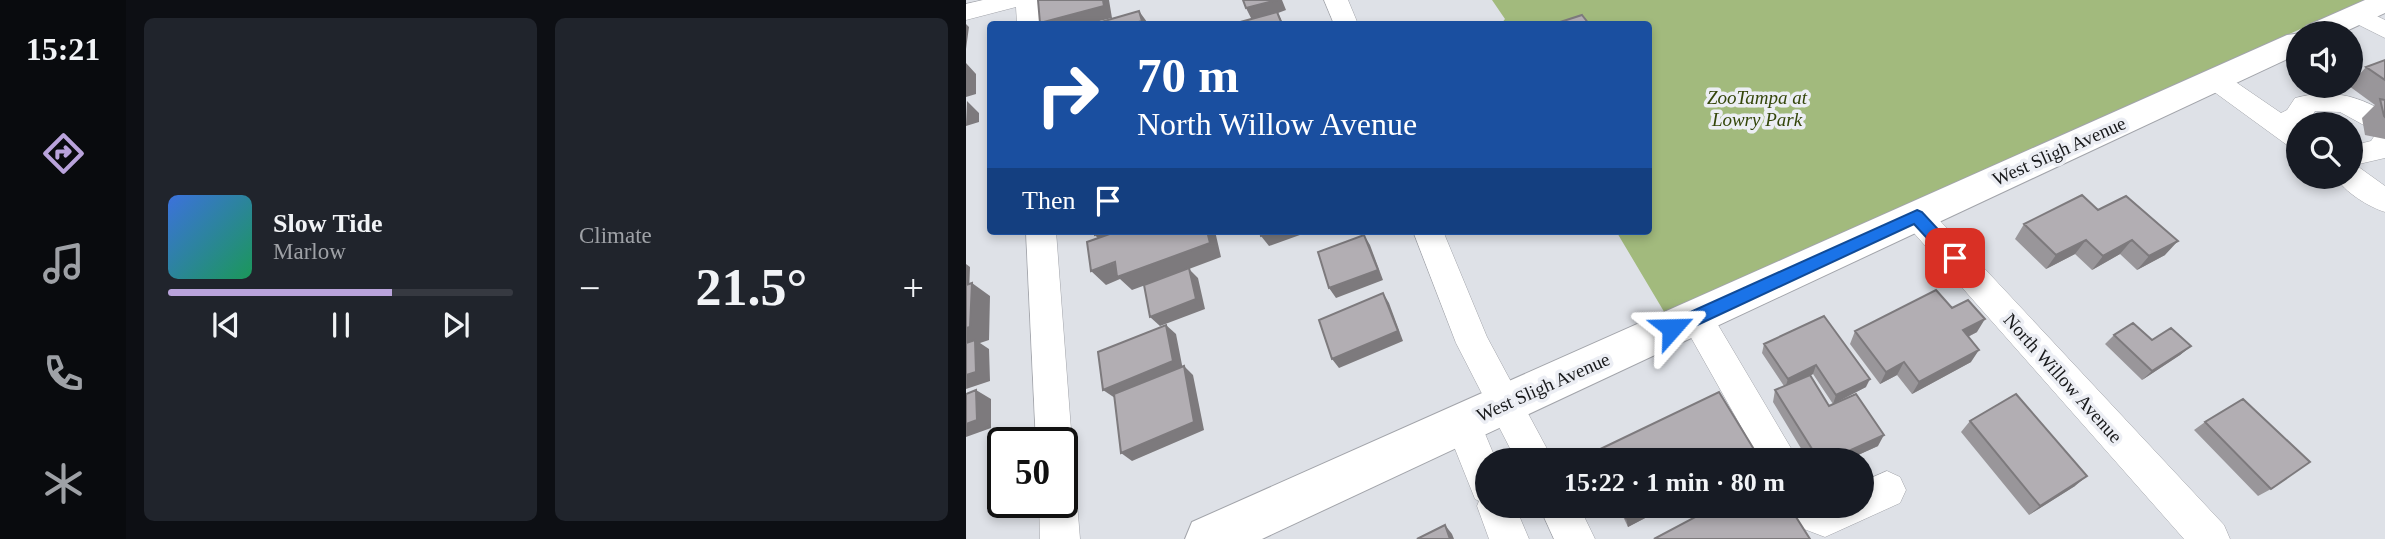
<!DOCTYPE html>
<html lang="en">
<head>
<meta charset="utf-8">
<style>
	:root { --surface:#171b24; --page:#20242c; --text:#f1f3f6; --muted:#9ea1a6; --line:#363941; --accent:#b9a3db }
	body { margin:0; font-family:"Times New Roman",serif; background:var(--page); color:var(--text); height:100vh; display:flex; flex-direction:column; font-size:26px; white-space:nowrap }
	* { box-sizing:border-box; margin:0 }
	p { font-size:23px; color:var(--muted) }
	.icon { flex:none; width:38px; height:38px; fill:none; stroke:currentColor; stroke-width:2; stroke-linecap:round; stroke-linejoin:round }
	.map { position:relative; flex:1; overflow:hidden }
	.sheet { display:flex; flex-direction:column; gap:18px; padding:18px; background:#0d0f14; width:840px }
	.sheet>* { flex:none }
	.banner { position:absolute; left:21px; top:21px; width:665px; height:214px; border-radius:7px; box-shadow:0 4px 10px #0003; background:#1a4fa0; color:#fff; overflow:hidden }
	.tools { position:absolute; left:1320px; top:21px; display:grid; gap:14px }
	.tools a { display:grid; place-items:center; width:77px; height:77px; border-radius:50%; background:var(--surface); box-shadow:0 4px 10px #0003; font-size:35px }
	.speed { position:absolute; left:21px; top:427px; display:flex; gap:14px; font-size:35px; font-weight:700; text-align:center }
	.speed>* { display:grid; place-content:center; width:91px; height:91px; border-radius:50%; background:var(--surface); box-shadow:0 4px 10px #0003; line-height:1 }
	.speed .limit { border:4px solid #111; border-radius:10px; background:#fff; color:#111 }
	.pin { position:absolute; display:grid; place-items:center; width:60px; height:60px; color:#fff; margin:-30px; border-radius:14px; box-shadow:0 4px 10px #0006 }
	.me { position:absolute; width:77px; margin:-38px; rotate:65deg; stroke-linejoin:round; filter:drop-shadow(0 0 5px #0008) }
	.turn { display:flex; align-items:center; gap:24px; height:147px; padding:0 35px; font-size:32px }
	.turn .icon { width:91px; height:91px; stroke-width:2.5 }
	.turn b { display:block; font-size:49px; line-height:60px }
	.then { display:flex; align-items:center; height:66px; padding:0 35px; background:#0003; gap:14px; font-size:26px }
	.big { font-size:52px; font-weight:800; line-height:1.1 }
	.sheet .tile { flex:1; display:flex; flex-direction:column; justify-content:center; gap:10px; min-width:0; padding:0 24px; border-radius:10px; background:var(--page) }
	.song { display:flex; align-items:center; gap:21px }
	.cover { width:84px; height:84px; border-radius:10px; background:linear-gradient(135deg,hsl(220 70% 55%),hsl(150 70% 35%)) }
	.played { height:7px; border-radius:4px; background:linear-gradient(90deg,var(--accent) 65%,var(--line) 65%) }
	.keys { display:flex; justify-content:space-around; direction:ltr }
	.heat { display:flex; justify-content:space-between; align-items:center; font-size:38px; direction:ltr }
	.sheet .tiles { flex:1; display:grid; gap:18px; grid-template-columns:repeat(2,1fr) }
	.trip { position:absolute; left:509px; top:448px; width:399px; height:70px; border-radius:35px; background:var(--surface); box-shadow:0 4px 10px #0003; font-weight:800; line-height:70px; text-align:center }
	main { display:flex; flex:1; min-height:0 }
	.dock { display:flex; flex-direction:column; width:126px; justify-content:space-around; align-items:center; background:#090b0e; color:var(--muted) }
	.dock .icon { width:49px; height:49px }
	.dock .selected { color:var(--accent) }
	.dock b { font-size:32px; color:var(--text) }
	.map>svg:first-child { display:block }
</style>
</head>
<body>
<main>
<nav class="dock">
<b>15:21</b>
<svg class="icon selected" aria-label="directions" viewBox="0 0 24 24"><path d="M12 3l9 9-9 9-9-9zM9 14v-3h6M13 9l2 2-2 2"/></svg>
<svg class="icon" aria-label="music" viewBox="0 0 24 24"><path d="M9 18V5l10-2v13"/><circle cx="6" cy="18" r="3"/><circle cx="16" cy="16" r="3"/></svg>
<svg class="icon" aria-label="phone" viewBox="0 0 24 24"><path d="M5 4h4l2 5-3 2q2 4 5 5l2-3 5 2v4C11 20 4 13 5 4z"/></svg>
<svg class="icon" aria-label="climate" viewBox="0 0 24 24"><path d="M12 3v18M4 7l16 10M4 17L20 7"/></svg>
</nav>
<section class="sheet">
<div class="tiles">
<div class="tile">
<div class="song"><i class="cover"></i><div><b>Slow Tide</b><p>Marlow</p></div></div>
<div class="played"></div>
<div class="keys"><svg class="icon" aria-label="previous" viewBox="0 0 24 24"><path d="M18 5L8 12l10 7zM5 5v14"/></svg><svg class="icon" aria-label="pause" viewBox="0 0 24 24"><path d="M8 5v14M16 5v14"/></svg><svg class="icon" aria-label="next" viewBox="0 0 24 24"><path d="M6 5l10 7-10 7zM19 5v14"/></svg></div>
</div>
<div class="tile"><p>Climate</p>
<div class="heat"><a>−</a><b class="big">21.5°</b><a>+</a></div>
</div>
</div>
</section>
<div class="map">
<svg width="1419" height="539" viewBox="0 0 1419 539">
	<rect width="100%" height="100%" fill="#dee1e7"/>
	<path fill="#a2ba7d" d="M 526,0 L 1399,0 L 700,315 L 650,231 L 682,231 L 682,24 L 535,24 L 539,19 Z"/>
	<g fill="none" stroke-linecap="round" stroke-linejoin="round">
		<g stroke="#a2a4aa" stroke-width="1">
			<path id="minor" d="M 17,0 L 73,0 L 75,24 L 51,24 L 50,7 L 0,20 L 0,4 Z
				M 358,0 L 382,0 L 392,24 L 368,24 Z
				M 1392,7 L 1419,20 L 1419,38 L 1383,20 L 1380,15 L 1383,10 Z
				M 1249,71 L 1258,74 L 1315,113 L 1321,110 L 1329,98 C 1362,89 1389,94 1419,112 L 1419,131 L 1405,129 L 1374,112 L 1349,111 L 1341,124 L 1332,124 L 1332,148 L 1321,145 L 1240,86 L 1236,80 L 1240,74 Z
				M 1419,132 L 1419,158 L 1393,164 L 1384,162 L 1384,142 L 1393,144 L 1405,141 L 1409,135 Z
				M 1384,165 L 1394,168 L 1419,186 L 1419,212 C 1403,207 1378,192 1370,177 L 1384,177 Z
				M 951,204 L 962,208 L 1258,525 L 1264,539 L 1218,539 L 940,224 L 936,216 L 940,208 Z
				M 60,231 L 90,231 L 106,443 L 101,455 L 96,457 L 96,443 L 70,443 Z
				M 447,231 L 477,231 L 521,337 L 587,460 L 550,460 L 490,343 Z
				M 730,304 L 742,308 L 832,460 L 794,460 L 714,318 L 718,308 Z
				M 497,407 L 510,412 L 530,460 L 522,460 L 522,506 L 549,506 L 563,539 L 523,539 L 511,506 L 513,501 L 509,499 L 479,424 L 484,412 Z
				M 921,471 L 934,477 L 940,490 L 934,503 L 859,537 L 830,526 L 822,506 L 896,506 L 896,482 Z
				M 96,485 L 105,489 L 111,502 L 114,539 L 74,539 L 73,502 L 96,502 Z
				M 573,506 L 613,506 L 629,539 L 588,539 Z"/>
		</g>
		<g stroke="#a2a4aa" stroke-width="2">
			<path id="major" d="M 1399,0 L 1419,0 L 1419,13 L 1376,33 L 1332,33 L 1332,54 L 296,539 L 219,539 L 226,522 L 1321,35 L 1336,33 L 1340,26 Z"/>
		</g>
		<use href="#minor" fill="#fff" fill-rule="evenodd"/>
		<use href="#major" fill="#fff" fill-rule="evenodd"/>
	</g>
	<path fill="#99969a" d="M 1419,60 L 1419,139 L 1399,135 L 1396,118 L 1409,105 L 1383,86 L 1400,67 Z
		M 1132,210 L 1199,255 L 1171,270 L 1154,254 L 1126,270 L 1109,254 L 1080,269 L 1049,239 L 1058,224 Z
		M 986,308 L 1011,332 L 1002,337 L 1005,362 L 946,394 L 931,375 L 914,384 L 884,344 L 889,331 Z
		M 1148,335 L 1186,340 L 1225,346 L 1214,355 L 1176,380 L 1139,344 Z
		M 798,344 L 900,387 L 867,404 L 847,374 L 844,376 L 863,406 L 912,446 L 881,460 L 842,460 L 807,402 L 809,390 L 818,386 L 796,353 Z
		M 1004,421 L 1109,486 L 1063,515 L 995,432 Z
		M 1239,422 L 1305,489 L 1292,496 L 1228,430 Z
		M 652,506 L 702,506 L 662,527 Z"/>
	<path fill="#7d7a7d" d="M 137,0 L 143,0 L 146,18 L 121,24 L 75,24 L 74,23 Z
		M 311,0 L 316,0 L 320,10 L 312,13 L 317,24 L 286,20 L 280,8 Z
		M 173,11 L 181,22 L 181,24 L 166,24 Z
		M 0,24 L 3,27 L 0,49 Z
		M 0,63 L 10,74 L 10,94 L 0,97 Z
		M 1,101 L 13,113 L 13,122 L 0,126 Z
		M 142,231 L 182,231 L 139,246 L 129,235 Z
		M 241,231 L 249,231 L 255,257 L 223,269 L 232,278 L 239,309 L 194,326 L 184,317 L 223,269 L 166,290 L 154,279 L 140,285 L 125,271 Z
		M 309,231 L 345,231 L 303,246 L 295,236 Z
		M 398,235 L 404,245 L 417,280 L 370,298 L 363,288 Z
		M 1120,240 L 1109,254 L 1080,269 L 1090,255 Z
		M 1166,240 L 1154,254 L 1126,270 L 1137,256 Z
		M 1212,241 L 1199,255 L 1171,270 L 1183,256 Z
		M 0,264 L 4,267 L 3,293 L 0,294 Z
		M 6,283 L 24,296 L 23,340 L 14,343 L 23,349 L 24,381 L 0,389 L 0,328 Z
		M 417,293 L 423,303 L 437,341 L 373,368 L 366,359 Z
		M 1019,319 L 1011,332 L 989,343 L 997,330 Z
		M 200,325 L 210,334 L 217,370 L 149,398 L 137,390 Z
		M 1225,346 L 1214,355 L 1176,380 L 1186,371 Z
		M 1013,350 L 1005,362 L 946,394 L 953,382 Z
		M 938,362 L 931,375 L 914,384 L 920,372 Z
		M 850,365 L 847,374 L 819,388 L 822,379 Z
		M 218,366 L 227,375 L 238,430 L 166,461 L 155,453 Z
		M 904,379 L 900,387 L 867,404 L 870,395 Z
		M 10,390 L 25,399 L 25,428 L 0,437 L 0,424 Z
		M 918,435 L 912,446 L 881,460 L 863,460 Z
		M 789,451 L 787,460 L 770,460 Z
		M 1121,476 L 1109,486 L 1063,515 L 1074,506 Z
		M 683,506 L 702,506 L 662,527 L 660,518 Z
		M 479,525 L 486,534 L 488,539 L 484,539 Z"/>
	<path fill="#b2aeb3" stroke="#7d7a7d" stroke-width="2" d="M 72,0 L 137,0 L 138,6 L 74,23 Z
		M 277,0 L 311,0 L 280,8 Z
		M 173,11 L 176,21 L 166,24 L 128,24 Z
		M 311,12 L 316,24 L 267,24 Z
		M 616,15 L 623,24 L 588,24 Z
		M 1419,60 L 1419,80 L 1400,67 Z
		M 1414,99 L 1419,100 L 1419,117 L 1418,116 Z
		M 1116,195 L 1132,210 L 1160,196 L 1212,241 L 1183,256 L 1166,240 L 1137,256 L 1120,240 L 1090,255 L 1058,224 Z
		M 129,231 L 142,231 L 129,235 Z
		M 152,231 L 241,231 L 244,243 L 151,277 L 149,262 L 125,271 L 121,242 Z
		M 294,231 L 309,231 L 295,236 Z
		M 398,235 L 412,270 L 363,288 L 352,252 Z
		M 223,268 L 230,299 L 184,317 L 178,285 Z
		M 6,283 L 4,327 L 0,328 L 0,285 Z
		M 970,290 L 986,308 L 1002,300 L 1019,319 L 997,330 L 1013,350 L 953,382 L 938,362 L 920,372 L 889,331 Z
		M 417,293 L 432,331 L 366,359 L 353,320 Z
		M 858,316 L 904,379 L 870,395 L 850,365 L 822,379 L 798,344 Z
		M 1167,323 L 1186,340 L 1205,328 L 1225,346 L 1186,371 L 1148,335 Z
		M 200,325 L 207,361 L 137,390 L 132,352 Z
		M 9,340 L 10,372 L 0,375 L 0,343 Z
		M 218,366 L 228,422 L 155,453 L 148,394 Z
		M 844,375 L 863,406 L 890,394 L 918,435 L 863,460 L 853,460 L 809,390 Z
		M 10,390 L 11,420 L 0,424 L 0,394 Z
		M 753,392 L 789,451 L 770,460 L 632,460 L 628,452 Z
		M 1050,394 L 1121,476 L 1074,506 L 1004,421 Z
		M 1277,399 L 1344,462 L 1305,489 L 1239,422 Z
		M 655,506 L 683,506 L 660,518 Z
		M 750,506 L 823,506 L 844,539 L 688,539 Z
		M 479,525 L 484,539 L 451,539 Z"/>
	<path fill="#1a73e8" stroke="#114b97" stroke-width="2" d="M 951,210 L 956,212 L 994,253 L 996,258 L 994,262 L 983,262 L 948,224 L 712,334 L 706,336 L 700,334 L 698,328 L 700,323 Z"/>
	<g text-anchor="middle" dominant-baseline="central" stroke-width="7" stroke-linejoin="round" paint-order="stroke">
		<g font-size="19" font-style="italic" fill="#34460a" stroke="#eceef4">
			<text x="791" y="97">ZooTampa at<tspan x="791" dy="22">Lowry Park</tspan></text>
		</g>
		<g font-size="19" fill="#18191b" stroke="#eceef4">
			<text transform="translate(1093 151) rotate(-24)">West Sligh Avenue</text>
			<text transform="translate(1097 378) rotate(48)">North Willow Avenue</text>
			<text transform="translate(577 387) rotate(-24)">West Sligh Avenue</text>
		</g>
	</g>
</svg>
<div class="tools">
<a><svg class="icon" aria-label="sound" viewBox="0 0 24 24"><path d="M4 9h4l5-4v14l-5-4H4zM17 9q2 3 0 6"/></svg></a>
<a><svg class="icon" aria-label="search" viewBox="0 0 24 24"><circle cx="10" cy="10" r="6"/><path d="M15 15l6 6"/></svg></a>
</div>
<div class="speed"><div class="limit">50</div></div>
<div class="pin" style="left:989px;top:258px;background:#d93025"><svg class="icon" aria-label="arrive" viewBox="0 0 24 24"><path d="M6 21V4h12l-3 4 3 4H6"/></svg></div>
<svg class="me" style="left:706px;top:328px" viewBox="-20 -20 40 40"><path d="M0-17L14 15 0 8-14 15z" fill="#1a73e8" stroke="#fff" stroke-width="4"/></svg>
<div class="trip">15:22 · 1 min · 80 m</div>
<div class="banner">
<div class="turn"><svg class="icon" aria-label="right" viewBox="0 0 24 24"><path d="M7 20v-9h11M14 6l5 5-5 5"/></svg><div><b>70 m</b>North Willow Avenue</div></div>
<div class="then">Then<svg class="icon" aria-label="arrive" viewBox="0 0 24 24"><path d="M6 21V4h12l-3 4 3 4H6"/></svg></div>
</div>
</div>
</main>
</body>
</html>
